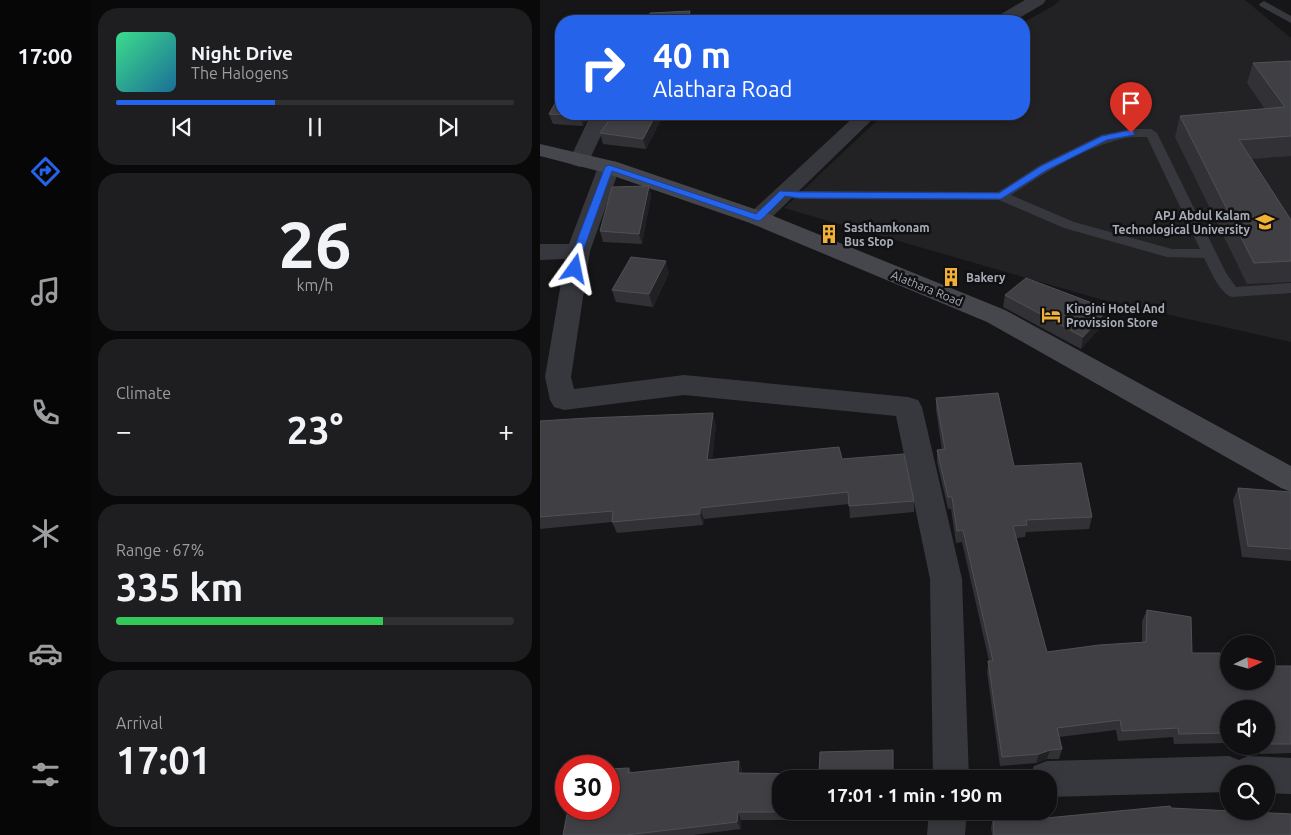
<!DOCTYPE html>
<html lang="en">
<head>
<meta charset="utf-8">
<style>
	:root { --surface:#101012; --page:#1e1e20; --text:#f1f3f6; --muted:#9c9d9f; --line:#303032; --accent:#2563eb }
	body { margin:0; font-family:Ubuntu,sans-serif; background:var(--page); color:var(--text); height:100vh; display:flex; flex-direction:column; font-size:19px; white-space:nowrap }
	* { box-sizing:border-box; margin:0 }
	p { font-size:16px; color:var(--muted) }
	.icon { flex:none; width:28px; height:28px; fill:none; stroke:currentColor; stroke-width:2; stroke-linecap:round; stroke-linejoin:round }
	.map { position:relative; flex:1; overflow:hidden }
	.details { display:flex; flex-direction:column; gap:8px; padding:8px; background:#09090a; width:450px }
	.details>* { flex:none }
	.guide { position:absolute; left:15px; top:15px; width:475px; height:105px; border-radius:20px; box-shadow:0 2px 8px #0003,0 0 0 1px var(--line); background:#2563eb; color:#fff; overflow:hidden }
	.needle { width:32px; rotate:85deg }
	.buttons { position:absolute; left:680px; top:635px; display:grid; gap:10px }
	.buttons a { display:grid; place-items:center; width:55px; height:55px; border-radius:50%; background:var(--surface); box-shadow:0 2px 8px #0003,0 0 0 1px var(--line); font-size:25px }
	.speed { position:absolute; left:15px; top:755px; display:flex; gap:10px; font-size:25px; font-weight:700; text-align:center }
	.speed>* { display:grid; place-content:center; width:65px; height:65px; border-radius:50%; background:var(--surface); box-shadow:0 2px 8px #0003,0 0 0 1px var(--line); line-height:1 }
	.speed .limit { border:8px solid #d22; background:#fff; color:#111 }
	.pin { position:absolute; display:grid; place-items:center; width:42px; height:42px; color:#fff; margin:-51px -21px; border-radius:50% 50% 50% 0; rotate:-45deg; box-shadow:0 0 5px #0007 }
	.pin .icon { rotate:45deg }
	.me { position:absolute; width:55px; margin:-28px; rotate:12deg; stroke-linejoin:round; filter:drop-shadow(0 0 4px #0008) }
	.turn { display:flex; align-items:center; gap:18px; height:105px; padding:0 15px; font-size:22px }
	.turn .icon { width:65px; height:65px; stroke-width:2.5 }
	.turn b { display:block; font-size:35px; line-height:42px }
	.big { font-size:38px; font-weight:600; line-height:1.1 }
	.details .card { flex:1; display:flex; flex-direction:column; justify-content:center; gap:8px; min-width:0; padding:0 18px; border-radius:20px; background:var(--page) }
	.details .dial { align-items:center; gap:0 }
	.dial b { font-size:65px; line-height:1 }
	.song { display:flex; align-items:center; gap:15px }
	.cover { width:60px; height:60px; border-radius:8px; background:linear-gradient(135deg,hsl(150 70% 55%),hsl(200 70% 35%)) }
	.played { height:5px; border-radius:2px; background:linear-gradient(90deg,var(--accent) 40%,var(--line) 40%) }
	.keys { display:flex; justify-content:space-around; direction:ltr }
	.heat { display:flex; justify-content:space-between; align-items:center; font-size:28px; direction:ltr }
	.charge { height:8px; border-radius:4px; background:linear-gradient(90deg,#34c759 67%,var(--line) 0) }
	.trip { position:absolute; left:232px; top:770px; width:285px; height:50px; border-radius:20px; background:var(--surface); box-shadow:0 2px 8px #0003,0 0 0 1px var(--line); font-weight:600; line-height:50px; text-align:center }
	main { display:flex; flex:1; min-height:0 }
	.tab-bar { display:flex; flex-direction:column; width:90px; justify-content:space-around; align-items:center; background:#060607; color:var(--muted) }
	.tab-bar .icon { width:35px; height:35px }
	.tab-bar .active { color:var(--accent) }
	.tab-bar b { font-size:22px; color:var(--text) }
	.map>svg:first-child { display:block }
</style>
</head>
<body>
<main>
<nav class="tab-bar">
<b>17:00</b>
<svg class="icon active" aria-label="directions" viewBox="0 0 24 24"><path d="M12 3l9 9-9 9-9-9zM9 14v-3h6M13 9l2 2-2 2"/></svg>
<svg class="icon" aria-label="music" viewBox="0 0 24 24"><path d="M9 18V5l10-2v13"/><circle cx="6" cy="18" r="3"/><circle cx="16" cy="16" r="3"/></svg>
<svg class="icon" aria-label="phone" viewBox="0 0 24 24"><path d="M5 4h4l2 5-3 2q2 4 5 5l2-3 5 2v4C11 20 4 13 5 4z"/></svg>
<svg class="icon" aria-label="climate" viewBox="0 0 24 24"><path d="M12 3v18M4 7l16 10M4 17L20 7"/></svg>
<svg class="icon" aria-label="car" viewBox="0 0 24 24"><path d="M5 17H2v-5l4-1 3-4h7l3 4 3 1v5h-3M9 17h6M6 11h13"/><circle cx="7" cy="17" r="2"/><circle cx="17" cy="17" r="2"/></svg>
<svg class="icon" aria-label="filters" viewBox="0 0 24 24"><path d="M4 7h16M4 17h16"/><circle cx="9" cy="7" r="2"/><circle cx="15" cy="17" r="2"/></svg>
</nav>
<section class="details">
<div class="card">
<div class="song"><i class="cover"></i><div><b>Night Drive</b><p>The Halogens</p></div></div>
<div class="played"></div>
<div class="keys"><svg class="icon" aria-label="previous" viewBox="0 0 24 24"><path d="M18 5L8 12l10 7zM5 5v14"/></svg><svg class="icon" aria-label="pause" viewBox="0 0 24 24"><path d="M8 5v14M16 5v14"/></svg><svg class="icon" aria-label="next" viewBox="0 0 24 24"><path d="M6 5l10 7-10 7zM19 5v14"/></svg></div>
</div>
<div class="card dial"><b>26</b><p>km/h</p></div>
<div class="card"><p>Climate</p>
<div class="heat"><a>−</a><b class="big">23°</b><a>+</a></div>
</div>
<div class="card"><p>Range · 67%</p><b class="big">335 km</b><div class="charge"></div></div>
<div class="card"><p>Arrival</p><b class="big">17:01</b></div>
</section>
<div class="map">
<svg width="751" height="835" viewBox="0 0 751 835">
	<rect width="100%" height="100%" fill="#161618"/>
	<path fill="#222225" d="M 520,0 L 705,0 L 751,38 L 751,342 L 563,300 L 244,208 L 344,114 L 484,114 L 484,22 L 513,6 Z"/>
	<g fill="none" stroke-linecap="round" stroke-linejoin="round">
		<path fill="#37383d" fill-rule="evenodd" d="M 724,1 L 751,16 L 751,23 L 720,6 L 719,4 Z
			M 591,129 L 611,129 L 617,133 L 686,273 L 696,287 L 751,283 L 751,293 L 692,297 C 679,293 670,269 664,258 L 627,257 L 524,228 L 459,200 L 259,199 L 238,196 L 237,193 L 243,189 L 259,191 L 458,192 L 500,165 L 561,135 ZM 591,137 L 607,137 L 660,249 L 632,249 L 534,222 L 471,195 C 508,171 547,145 591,137 Z"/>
		<path fill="#37383d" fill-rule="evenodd" d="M 485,0 L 506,0 L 503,4 L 474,21 L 453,21 L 456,17 Z
			M 51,114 L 71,114 L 47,165 L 40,167 L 33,165 L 29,161 Z
			M 317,114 L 338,114 L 226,223 L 218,225 L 210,223 L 207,218 L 210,213 Z
			M 69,161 L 77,162 L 80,167 L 50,251 L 31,377 L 34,389 L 144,375 L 368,397 L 378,400 L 382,407 L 422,579 L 429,779 L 393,779 L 390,579 L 356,416 L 144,395 L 24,410 L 14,407 L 10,400 L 5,377 L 25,259 L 0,260 L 0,244 L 29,244 L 58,167 L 61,162 Z
			M 689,756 L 699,760 L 708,756 L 751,758 L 751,794 L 726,793 L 726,774 L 689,774 L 689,792 L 509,797 L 509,779 L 489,779 L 494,766 L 507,761 Z
			M 389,811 L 427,811 L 425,835 L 387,835 Z"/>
		<path fill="#45474d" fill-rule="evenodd" d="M 0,144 L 77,162 L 226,213 L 465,310 L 751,466 L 751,492 L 741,488 L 447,322 L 210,223 L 62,172 L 0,156 Z"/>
	</g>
	<path fill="#323236" d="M 751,61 L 751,156 L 712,159 L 751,220 L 751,282 L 707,284 L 635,137 L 640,116 L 725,109 L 707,83 L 713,63 Z
		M 9,114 L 50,114 L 43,126 L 13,124 Z
		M 65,114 L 124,114 L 106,149 L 63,144 L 60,133 L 66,124 L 64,116 Z
		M 109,186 L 111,196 L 102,244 L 63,242 L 60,231 Z
		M 129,273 L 113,307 L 76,302 L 72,290 Z
		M 465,295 L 566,321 L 541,349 L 463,307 Z
		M 396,398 L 474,466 L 552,517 L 549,529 L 486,532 L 485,537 L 476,538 L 507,652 L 602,642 L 602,621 L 607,610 L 652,653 L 683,667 L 751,666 L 751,753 L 720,754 L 718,746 L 726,746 L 726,709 L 689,709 L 689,743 L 634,744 L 633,737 L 578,741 L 576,730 L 519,737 L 522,749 L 519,759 L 507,759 L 496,763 L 460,766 L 447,672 L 449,661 L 422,542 L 416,543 L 411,509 L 408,509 L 397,462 L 397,450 L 402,450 L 396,410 Z
		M 0,421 L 176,425 L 172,460 L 302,459 L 374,501 L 374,512 L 310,518 L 309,504 L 164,519 L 163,525 L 77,533 L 72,522 L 0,529 Z
		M 698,488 L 751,492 L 751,561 L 702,557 L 693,500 Z
		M 89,768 L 92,773 L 202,769 L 202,773 L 353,779 L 241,779 L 241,811 L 352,811 L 257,815 L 256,820 L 201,820 L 201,829 L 153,835 L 23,835 Z
		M 631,808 L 751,835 L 452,835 L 451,828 L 453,818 L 496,819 Z"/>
	<path fill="#212124" d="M 150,11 L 152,21 L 148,21 Z
		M 41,114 L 50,114 L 43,126 L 40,115 Z
		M 116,114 L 124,114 L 106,149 L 103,139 Z
		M 109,186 L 111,196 L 102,244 L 99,234 Z
		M 126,261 L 129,273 L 113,307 L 109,294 Z
		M 568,309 L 566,321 L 541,349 L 543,337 Z
		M 173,413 L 176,425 L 171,472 L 167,460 Z
		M 160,508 L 164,519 L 163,525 L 160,514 Z
		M 510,750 L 507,759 L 496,763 L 499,754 Z
		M 199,761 L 202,769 L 202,781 L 198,773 Z
		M 254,811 L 256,811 L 257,815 L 256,820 Z
		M 198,812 L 201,820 L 201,829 L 197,822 Z"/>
	<path fill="#3f3f44" stroke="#4f5156" d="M 150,11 L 148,21 L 108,21 L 110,13 Z
		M 751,61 L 751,136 L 699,140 L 751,220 L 751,261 L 714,263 L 640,116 L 745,107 L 713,63 Z
		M 21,93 L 21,114 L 41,114 L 40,115 L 9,114 Z
		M 65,114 L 116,114 L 103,139 L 60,133 L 72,116 L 64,116 Z
		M 109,186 L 99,234 L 60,231 L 72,187 Z
		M 91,257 L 126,261 L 109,294 L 72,290 Z
		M 486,278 L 568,309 L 543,337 L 465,295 Z
		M 458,393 L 474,466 L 541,463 L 552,517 L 486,520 L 487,525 L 473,526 L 507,652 L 559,645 L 606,642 L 607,610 L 651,617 L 652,653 L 680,653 L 683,667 L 689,667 L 689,681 L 726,681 L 726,666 L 751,666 L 751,744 L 728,744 L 726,739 L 726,709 L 689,709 L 689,733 L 639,734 L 638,728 L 582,731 L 580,720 L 517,728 L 522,749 L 510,750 L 499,754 L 462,757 L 448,661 L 453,661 L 423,530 L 417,531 L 412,497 L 408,497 L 397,450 L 405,449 L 396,398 Z
		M 173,413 L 167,460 L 299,447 L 302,459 L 364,454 L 374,501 L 309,506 L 308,492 L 160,508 L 160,514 L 72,522 L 73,511 L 0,517 L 0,421 L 48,418 Z
		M 698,488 L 751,492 L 751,549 L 708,546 Z
		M 353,750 L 353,779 L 241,779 L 241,811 L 254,811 L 254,812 L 198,812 L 197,822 L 86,835 L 23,835 L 28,809 L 69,809 L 69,769 L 89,768 L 88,773 L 199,761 L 198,773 L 279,774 L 280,752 Z
		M 630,806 L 631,808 L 751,814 L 751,835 L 454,835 L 453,818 L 496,819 Z"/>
	<path fill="#2563eb" stroke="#184099" d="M 591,130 L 594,131 L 594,135 L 567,140 L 507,170 L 461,199 L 259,198 L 245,196 L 221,220 L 218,221 L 72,171 L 43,251 L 40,269 L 35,272 L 30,269 L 33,251 L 65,167 L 69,165 L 216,214 L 240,191 L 259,192 L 459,193 L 501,166 L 562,136 Z"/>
	<defs>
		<g id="university-bare" transform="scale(1.5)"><path d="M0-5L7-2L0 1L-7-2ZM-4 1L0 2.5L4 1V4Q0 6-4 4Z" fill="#f2b134" stroke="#111113" stroke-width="2.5" paint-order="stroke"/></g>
		<g id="building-bare" transform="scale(1.5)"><path d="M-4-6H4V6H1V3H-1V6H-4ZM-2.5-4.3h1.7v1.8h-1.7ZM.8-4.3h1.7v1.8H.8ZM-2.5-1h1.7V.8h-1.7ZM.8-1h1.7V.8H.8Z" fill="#f2b134" stroke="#111113" stroke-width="2.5" paint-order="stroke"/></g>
		<g id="hotel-bare" transform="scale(1.5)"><path d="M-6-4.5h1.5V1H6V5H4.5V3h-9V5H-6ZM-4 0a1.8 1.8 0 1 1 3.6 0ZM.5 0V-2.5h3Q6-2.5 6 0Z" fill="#f2b134" stroke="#111113" stroke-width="2.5" paint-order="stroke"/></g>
	</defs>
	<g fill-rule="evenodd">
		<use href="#university-bare" x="725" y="222"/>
		<use href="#building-bare" x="289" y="234"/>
		<use href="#building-bare" x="411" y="277"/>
		<use href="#hotel-bare" x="511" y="315"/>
	</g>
	<g text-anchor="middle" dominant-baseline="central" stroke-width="5" stroke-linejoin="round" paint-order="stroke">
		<g font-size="12" font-weight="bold" fill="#a8adb8" stroke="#111113" text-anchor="start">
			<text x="710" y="215" text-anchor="end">APJ Abdul Kalam<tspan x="710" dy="14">Technological University</tspan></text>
			<text x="304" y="227">Sasthamkonam<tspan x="304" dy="14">Bus Stop</tspan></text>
			<text x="426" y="277">Bakery</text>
			<text x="526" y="308">Kingini Hotel And<tspan x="526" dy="14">Provission Store</tspan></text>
		</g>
		<g font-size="12" fill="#a8adb8" stroke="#111113">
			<text transform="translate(387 288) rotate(22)">Alathara Road</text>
		</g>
	</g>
</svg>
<div class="buttons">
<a><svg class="needle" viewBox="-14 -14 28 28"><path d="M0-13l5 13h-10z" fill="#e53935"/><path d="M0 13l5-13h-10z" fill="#9c9d9f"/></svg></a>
<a><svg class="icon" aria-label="sound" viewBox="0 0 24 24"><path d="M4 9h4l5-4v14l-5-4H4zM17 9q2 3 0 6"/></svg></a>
<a><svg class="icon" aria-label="search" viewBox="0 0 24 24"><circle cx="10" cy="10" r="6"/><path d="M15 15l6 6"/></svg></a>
</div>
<div class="speed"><div class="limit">30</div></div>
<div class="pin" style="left:591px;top:133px;background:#d93025"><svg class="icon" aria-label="arrive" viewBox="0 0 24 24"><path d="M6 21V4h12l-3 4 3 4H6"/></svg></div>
<svg class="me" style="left:35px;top:269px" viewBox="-20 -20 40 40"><path d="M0-17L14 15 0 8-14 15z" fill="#2563eb" stroke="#fff" stroke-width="4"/></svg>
<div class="trip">17:01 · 1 min · 190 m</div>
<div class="guide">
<div class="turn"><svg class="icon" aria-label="right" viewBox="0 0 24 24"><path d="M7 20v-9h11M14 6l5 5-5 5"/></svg><div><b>40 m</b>Alathara Road</div></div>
</div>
</div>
</main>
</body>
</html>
